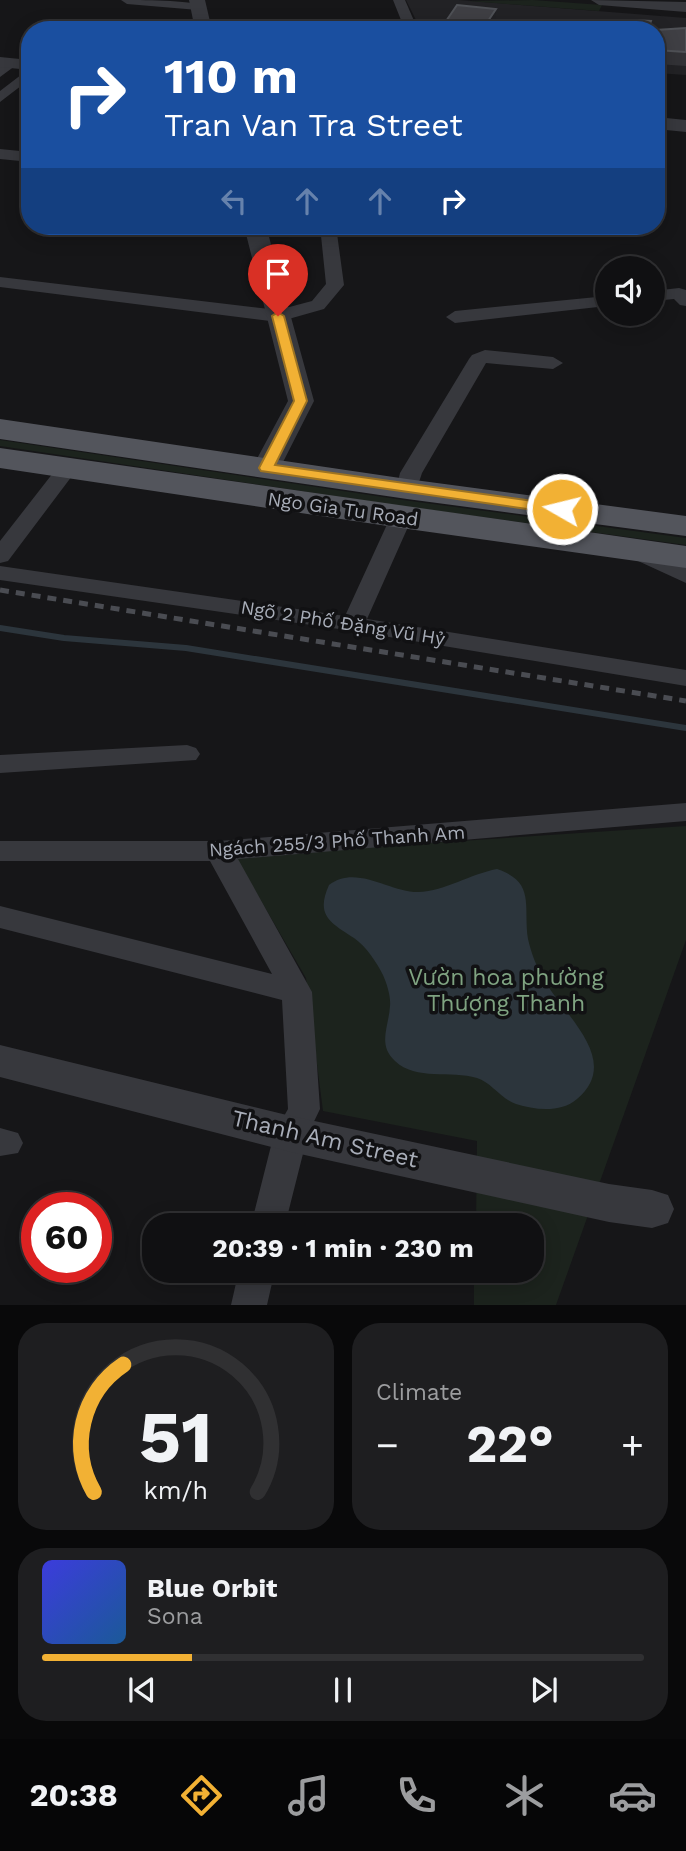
<!DOCTYPE html>
<html lang="en">
<head>
<meta charset="utf-8">
<style>
	:root { --surface:#101012; --page:#1e1e20; --text:#f1f3f6; --muted:#9c9d9f; --line:#303032; --accent:#f2b134 }
	body { margin:0; font-family:"Work Sans",sans-serif; background:var(--page); color:var(--text); height:100vh; display:flex; flex-direction:column; font-size:26px; white-space:nowrap }
	* { box-sizing:border-box; margin:0 }
	p { font-size:23px; color:var(--muted) }
	.icon { flex:none; width:38px; height:38px; fill:none; stroke:currentColor; stroke-width:2; stroke-linecap:round; stroke-linejoin:round }
	.map { position:relative; height:1305px; overflow:hidden }
	.side { display:flex; flex-direction:column; gap:18px; padding:18px; background:#09090a; flex:1 }
	.side>* { flex:none }
	.banner { position:absolute; left:21px; top:21px; width:644px; height:214px; border-radius:28px; box-shadow:0 4px 18px #0003,0 0 0 2px var(--line); background:#1a4fa0; color:#fff; overflow:hidden }
	.fabs { position:absolute; left:595px; top:256px; display:grid; gap:14px }
	.fabs a { display:grid; place-items:center; width:70px; height:70px; border-radius:50%; background:var(--surface); box-shadow:0 4px 18px #0003,0 0 0 2px var(--line); font-size:35px }
	.speed { position:absolute; left:21px; top:1192px; display:flex; gap:14px; font-size:35px; font-weight:700; text-align:center }
	.speed>* { display:grid; place-content:center; width:91px; height:91px; border-radius:50%; background:var(--surface); box-shadow:0 4px 18px #0003,0 0 0 2px var(--line); line-height:1 }
	.speed .limit { border:10px solid #d22; background:#fff; color:#111 }
	.pin { position:absolute; display:grid; place-items:center; width:60px; height:60px; color:#fff; margin:-72px -30px; border-radius:50% 50% 50% 0; rotate:-45deg; box-shadow:0 0 7px #0007 }
	.pin .icon { rotate:45deg }
	.me { position:absolute; width:77px; margin:-38px; rotate:278deg; stroke-linejoin:round; filter:drop-shadow(0 0 5px #0008) }
	.turn { display:flex; align-items:center; gap:24px; height:147px; padding:0 28px; font-size:32px }
	.turn .icon { width:91px; height:91px; stroke-width:2.5 }
	.turn b { display:block; font-size:49px; line-height:60px }
	.lanes { display:flex; align-items:center; height:66px; padding:0 28px; background:#0003; justify-content:center; gap:35px; direction:ltr }
	.lanes .off { opacity:.35 }
	.big { font-size:52px; font-weight:700; line-height:1.1 }
	.side .tile { flex:1; display:flex; flex-direction:column; justify-content:center; gap:10px; min-width:0; padding:0 24px; border-radius:28px; background:var(--page) }
	.side .dial { align-items:center; gap:0 }
	.dial svg { height:182px; overflow:visible; fill:none; stroke:var(--line); stroke-width:7; stroke-linecap:round; text-anchor:middle }
	.dial text { fill:var(--text); stroke:none }
	.song { display:flex; align-items:center; gap:21px }
	.cover { width:84px; height:84px; border-radius:10px; background:linear-gradient(135deg,hsl(240 70% 55%),hsl(210 70% 35%)) }
	.played { height:7px; border-radius:4px; background:linear-gradient(90deg,var(--accent) 25%,var(--line) 25%) }
	.keys { display:flex; justify-content:space-around; direction:ltr }
	.heat { display:flex; justify-content:space-between; align-items:center; font-size:38px; direction:ltr }
	.side .tiles { flex:1; display:grid; gap:18px; grid-template-columns:1fr 1fr }
	.tile:last-child { grid-column:span 2 }
	.trip { position:absolute; left:142px; top:1213px; width:402px; height:70px; border-radius:28px; background:var(--surface); box-shadow:0 4px 18px #0003,0 0 0 2px var(--line); font-weight:700; line-height:70px; text-align:center }
	.tabs { display:flex; height:112px; justify-content:space-around; align-items:center; background:#060607; color:var(--muted) }
	.tabs .icon { width:49px; height:49px }
	.tabs .active { color:var(--accent) }
	.tabs b { font-size:32px; color:var(--text) }
	.map>svg:first-child { display:block }
</style>
</head>
<body>
<div class="map">
<svg width="686" height="1305" viewBox="0 0 686 1305">
	<rect width="100%" height="100%" fill="#161618"/>
	<path fill="#222225" d="M 406,0 L 459,0 L 686,18 L 686,75 L 656,73 L 656,30 L 421,30 Z"/>
	<path fill="#1c231d" d="M 533,0 L 602,5 L 599,11 L 468,1 Z
		M 0,440 L 403,500 L 686,538 L 686,545 L 402,506 L 0,446 Z
		M 686,826 L 686,940 L 556,1305 L 474,1305 L 474,1271 L 532,1270 L 532,1225 L 476,1225 L 477,1141 L 323,1111 L 306,978 L 235,856 Z"/>
	<path fill="#2c353c" d="M 497,869 C 536,882 523,906 528,939 C 531,952 536,966 543,978 C 563,1015 623,1060 577,1099 C 561,1113 535,1110 516,1104 C 501,1099 491,1082 477,1078 C 451,1070 416,1081 395,1061 C 377,1045 389,1026 390,1006 C 391,997 387,984 383,975 C 377,963 366,946 354,938 C 331,923 315,916 329,885 C 356,864 389,892 418,892 C 446,891 470,874 497,869 Z"/>
	<g fill="none" stroke-linecap="round" stroke-linejoin="round">
		<path stroke="#2c353c" stroke-width="6" d="M 0,628 L 64,638 L 186,648 L 686,728"/>
		<path fill="#37383d" fill-rule="evenodd" d="M 121,0 C 140,0 190,0 204,6 L 198,10 L 127,4 Z
			M 393,0 L 405,0 L 418,30 L 405,30 Z
			M 12,59 L 19,63 L 0,77 L 0,66 Z
			M 30,68 L 30,79 L 0,102 L 0,91 Z
			M 0,149 L 30,152 L 30,162 L 0,159 Z
			M 320,226 L 336,226 L 344,285 L 324,309 L 278,322 L 0,287 L 0,277 L 278,310 L 312,301 L 326,284 Z
			M 679,288 L 686,290 L 686,306 L 680,305 L 674,299 L 653,301 L 653,291 Z
			M 607,296 L 607,306 L 455,323 L 446,317 L 455,311 Z
			M 485,350 L 553,357 L 563,363 L 553,369 L 486,363 L 422,473 L 415,494 L 399,494 L 396,489 L 400,473 L 469,359 L 472,355 Z
			M 67,462 L 74,464 L 78,468 L 8,561 L 0,563 L 0,541 L 60,464 Z
			M 401,511 L 409,513 L 412,518 L 367,619 L 686,670 L 686,686 L 353,631 L 0,580 L 0,566 L 345,616 L 390,518 L 393,513 Z
			M 633,543 L 686,567 L 686,583 L 625,555 L 622,550 L 625,545 Z
			M 187,745 L 196,748 L 200,754 L 196,760 L 0,773 L 0,755 Z
			M 686,803 L 686,821 L 238,859 L 312,992 L 320,1109 L 308,1134 L 285,1225 L 251,1225 L 274,1134 L 288,1109 L 282,1000 L 0,928 L 0,906 L 272,974 L 210,861 L 0,861 L 0,841 L 219,841 Z
			M 0,1128 L 18,1133 L 23,1143 L 18,1153 L 0,1156 Z
			M 239,1270 L 275,1270 L 267,1305 L 231,1305 Z"/>
		<path fill="#37383d" fill-rule="evenodd" d="M 189,0 L 205,0 L 212,30 L 195,30 Z
			M 591,0 L 686,2 L 686,12 L 599,5 Z
			M 0,57 L 30,60 L 30,70 L 0,67 Z
			M 656,117 L 686,120 L 686,132 L 656,129 Z
			M 244,226 L 266,226 L 314,401 L 280,468 L 276,474 L 266,476 L 256,474 L 252,468 L 288,401 Z
			M 0,1045 L 291,1116 L 609,1184 L 652,1190 L 668,1195 L 674,1209 L 668,1223 L 652,1228 L 609,1222 L 291,1152 L 0,1077 Z"/>
		<path fill="#53555c" fill-rule="evenodd" d="M 0,419 L 407,479 L 686,516 L 686,536 L 407,499 L 0,439 Z
			M 0,448 L 686,546 L 686,568 L 401,528 L 0,468 Z"/>
		<path stroke="#4a4c52" stroke-width="5" stroke-dasharray="9 7" stroke-linecap="butt" d="M 0,590 L 686,701"/>
	</g>
	<path fill="#323236" d="M 686,28 L 686,66 L 656,64 L 656,30 Z"/>
	<path fill="#212124" d="M 496,9 L 495,19 L 489,30 L 482,30 Z"/>
	<path fill="#3f3f44" stroke="#4f5156" stroke-width="2" d="M 457,5 L 496,9 L 482,30 L 440,30 Z
		M 633,20 L 651,21 L 648,30 L 629,30 Z
		M 686,28 L 686,52 L 656,50 L 656,30 Z"/>
	<path fill="#f2b134" stroke="#9d7322" stroke-width="2" d="M 278,312 L 284,316 L 307,401 L 275,465 L 562,505 L 569,509 L 562,514 L 261,471 L 259,468 L 294,401 L 272,316 Z"/>
	<g text-anchor="middle" dominant-baseline="central" stroke-width="7" stroke-linejoin="round" paint-order="stroke">
		<g font-size="19" fill="#a8adb8" stroke="#111113">
			<text transform="translate(343 509) rotate(8)">Ngo Gia Tu Road</text>
			<text transform="translate(343 623) rotate(9)">Ngõ 2 Phố Đặng Vũ Hỷ</text>
			<text transform="translate(337 841) rotate(-4)">Ngách 255/3 Phố Thanh Am</text>
		</g>
		<g font-size="23" fill="#7fa381" stroke="#111113">
			<text x="506" y="977">Vườn hoa phường<tspan x="506" dy="26">Thượng Thanh</tspan></text>
		</g>
		<g font-size="23" fill="#a8adb8" stroke="#111113">
			<text transform="translate(325 1139) rotate(13)">Thanh Am Street</text>
		</g>
	</g>
</svg>
<div class="fabs">
<a><svg class="icon" aria-label="sound" viewBox="0 0 24 24"><path d="M4 9h4l5-4v14l-5-4H4zM17 9q2 3 0 6"/></svg></a>
</div>
<div class="speed"><div class="limit">60</div></div>
<div class="pin" style="left:278px;top:316px;background:#d93025"><svg class="icon" aria-label="arrive" viewBox="0 0 24 24"><path d="M6 21V4h12l-3 4 3 4H6"/></svg></div>
<svg class="me" style="left:562px;top:509px" viewBox="-20 -20 40 40"><circle r="17" fill="#f2b134" stroke="#fff" stroke-width="3"/><path d="M0-11L8 9 0 5-8 9z" fill="#fff"/></svg>
<div class="trip">20:39 · 1 min · 230 m</div>
<div class="banner">
<div class="turn"><svg class="icon" aria-label="right" viewBox="0 0 24 24"><path d="M7 20v-9h11M14 6l5 5-5 5"/></svg><div><b>110 m</b>Tran Van Tra Street</div></div>
<div class="lanes"><svg class="icon off" aria-label="left" viewBox="0 0 24 24"><path d="M17 20v-9H6M10 6l-5 5 5 5"/></svg><svg class="icon off" aria-label="ahead" viewBox="0 0 24 24"><path d="M12 20V5M6 11l6-6 6 6"/></svg><svg class="icon off" aria-label="ahead" viewBox="0 0 24 24"><path d="M12 20V5M6 11l6-6 6 6"/></svg><svg class="icon" aria-label="right" viewBox="0 0 24 24"><path d="M7 20v-9h11M14 6l5 5-5 5"/></svg></div>
</div>
</div>
<section class="side">
<div class="tiles">
<div class="tile dial"><svg viewBox="0 0 100 80">
<path d="M14 69A42 42 0 1 1 86 69"/>
<path d="M14 69A42 42 0 0 1 27 13" stroke="#f2b134"/>
<text x="50" y="56" font-size="32" font-weight="700">51</text>
<text x="50" y="72" font-size="11">km/h</text>
</svg></div>
<div class="tile"><p>Climate</p>
<div class="heat"><a>−</a><b class="big">22°</b><a>+</a></div>
</div>
<div class="tile">
<div class="song"><i class="cover"></i><div><b>Blue Orbit</b><p>Sona</p></div></div>
<div class="played"></div>
<div class="keys"><svg class="icon" aria-label="previous" viewBox="0 0 24 24"><path d="M18 5L8 12l10 7zM5 5v14"/></svg><svg class="icon" aria-label="pause" viewBox="0 0 24 24"><path d="M8 5v14M16 5v14"/></svg><svg class="icon" aria-label="next" viewBox="0 0 24 24"><path d="M6 5l10 7-10 7zM19 5v14"/></svg></div>
</div>
</div>
</section>
<nav class="tabs">
<b>20:38</b>
<svg class="icon active" aria-label="directions" viewBox="0 0 24 24"><path d="M12 3l9 9-9 9-9-9zM9 14v-3h6M13 9l2 2-2 2"/></svg>
<svg class="icon" aria-label="music" viewBox="0 0 24 24"><path d="M9 18V5l10-2v13"/><circle cx="6" cy="18" r="3"/><circle cx="16" cy="16" r="3"/></svg>
<svg class="icon" aria-label="phone" viewBox="0 0 24 24"><path d="M5 4h4l2 5-3 2q2 4 5 5l2-3 5 2v4C11 20 4 13 5 4z"/></svg>
<svg class="icon" aria-label="climate" viewBox="0 0 24 24"><path d="M12 3v18M4 7l16 10M4 17L20 7"/></svg>
<svg class="icon" aria-label="car" viewBox="0 0 24 24"><path d="M5 17H2v-5l4-1 3-4h7l3 4 3 1v5h-3M9 17h6M6 11h13"/><circle cx="7" cy="17" r="2"/><circle cx="17" cy="17" r="2"/></svg>
</nav>
</body>
</html>
